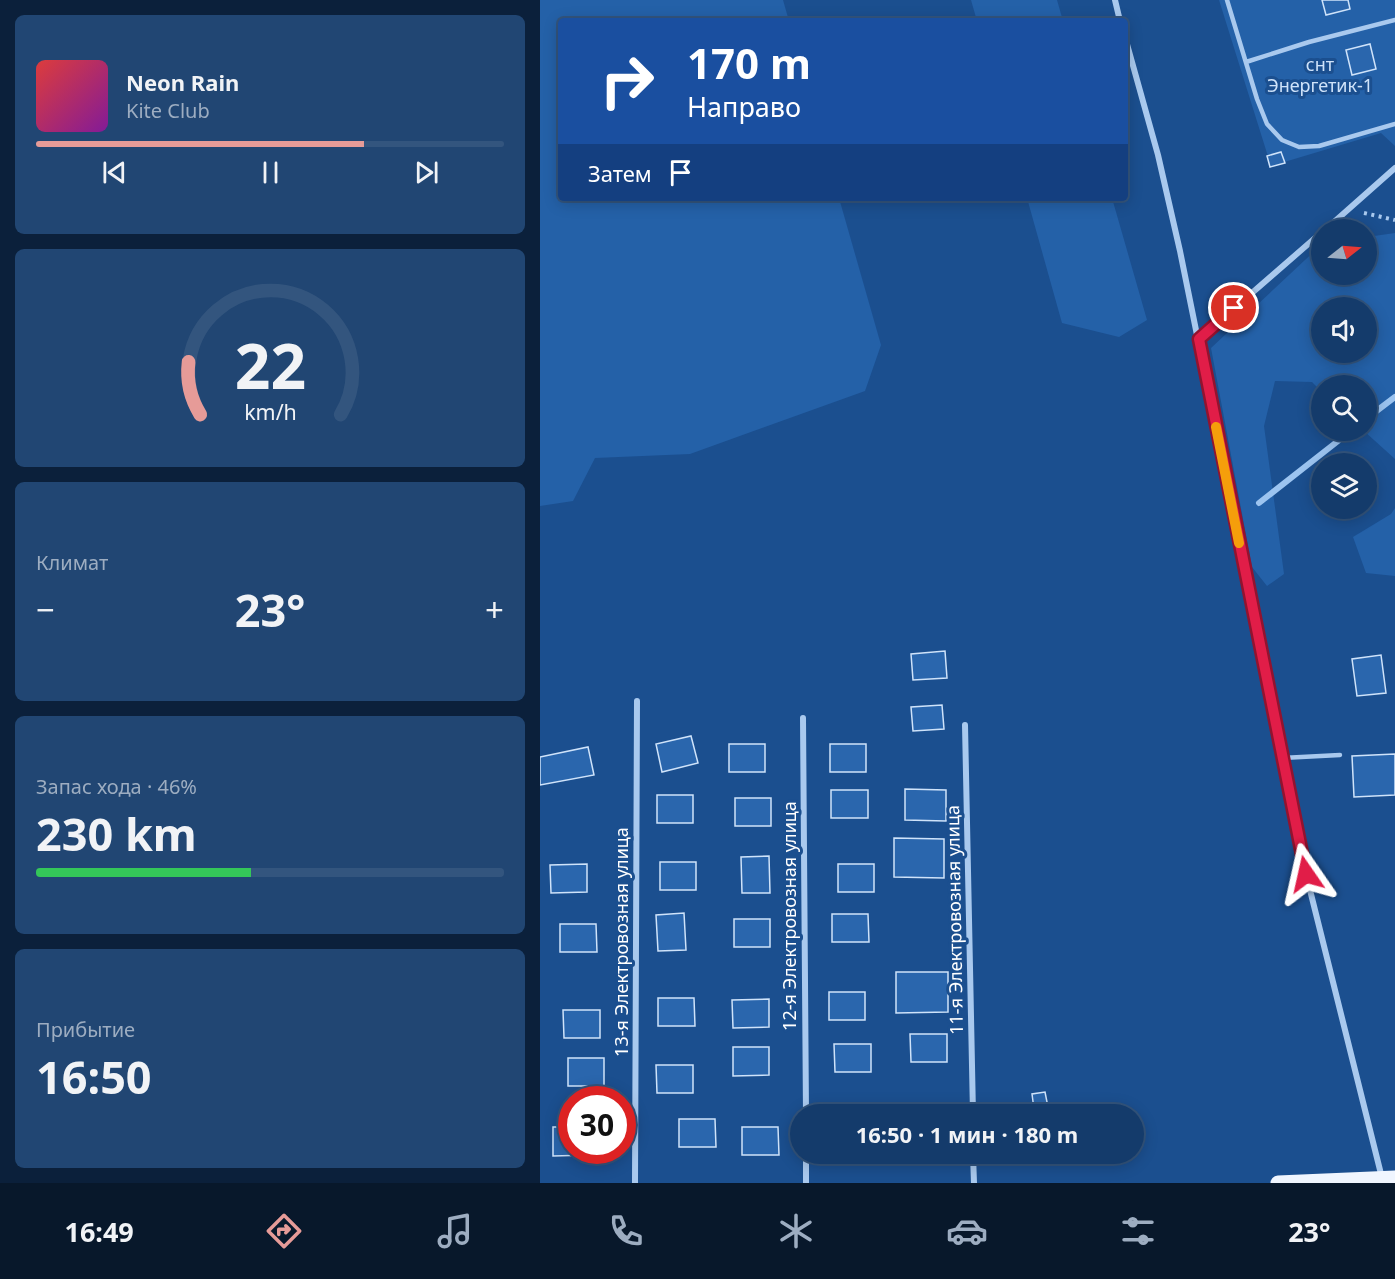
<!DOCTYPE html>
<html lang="ru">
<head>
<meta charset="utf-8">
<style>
	:root { --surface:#143b6b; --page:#214673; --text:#f1f3f6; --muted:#9dadc1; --line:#33557e; --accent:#e69b98 }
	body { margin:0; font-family:"Noto Sans",sans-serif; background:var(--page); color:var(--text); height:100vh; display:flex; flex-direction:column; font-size:22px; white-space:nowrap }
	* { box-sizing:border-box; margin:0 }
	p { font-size:20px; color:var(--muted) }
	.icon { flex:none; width:33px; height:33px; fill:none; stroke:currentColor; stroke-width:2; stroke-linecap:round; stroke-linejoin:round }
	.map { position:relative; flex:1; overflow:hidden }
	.details { display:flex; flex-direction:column; gap:15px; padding:15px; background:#0b203b; width:540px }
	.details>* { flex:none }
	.hud { position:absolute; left:18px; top:18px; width:570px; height:183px; border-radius:6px; box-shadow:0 3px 15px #0003,0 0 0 2px var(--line); background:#1a4fa0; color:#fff; overflow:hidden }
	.needle { width:39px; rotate:73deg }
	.tools { position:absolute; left:771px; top:219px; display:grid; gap:12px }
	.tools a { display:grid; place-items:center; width:66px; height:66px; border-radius:50%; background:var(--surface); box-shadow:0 3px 15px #0003,0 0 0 2px var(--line); font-size:30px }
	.speed { position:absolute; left:18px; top:1086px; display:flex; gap:12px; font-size:30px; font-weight:700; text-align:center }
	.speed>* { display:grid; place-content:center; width:78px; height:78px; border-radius:50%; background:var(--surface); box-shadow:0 3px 15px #0003,0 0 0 2px var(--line); line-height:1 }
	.speed .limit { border:9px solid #d22; background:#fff; color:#111 }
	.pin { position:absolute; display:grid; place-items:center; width:51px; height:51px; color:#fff; margin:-26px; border:3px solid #fff; border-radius:50%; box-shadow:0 2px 6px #0007 }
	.me { position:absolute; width:66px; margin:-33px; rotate:349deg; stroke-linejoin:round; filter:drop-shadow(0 0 4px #0008) }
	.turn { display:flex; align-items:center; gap:21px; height:126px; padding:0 30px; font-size:27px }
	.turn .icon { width:78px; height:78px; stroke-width:2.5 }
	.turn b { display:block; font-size:42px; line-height:51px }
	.then { display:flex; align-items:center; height:57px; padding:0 30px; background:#0003; gap:12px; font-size:22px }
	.big { font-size:45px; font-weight:700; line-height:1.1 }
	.details .card { flex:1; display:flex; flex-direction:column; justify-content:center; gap:9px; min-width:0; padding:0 21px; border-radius:9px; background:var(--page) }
	.details .dial { align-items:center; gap:0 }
	.dial svg { height:156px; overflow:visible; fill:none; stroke:var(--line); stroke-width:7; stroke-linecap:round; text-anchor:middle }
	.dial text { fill:var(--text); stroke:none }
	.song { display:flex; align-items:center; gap:18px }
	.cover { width:72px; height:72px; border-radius:9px; background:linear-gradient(135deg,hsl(0 70% 55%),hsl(290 70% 35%)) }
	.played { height:6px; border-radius:3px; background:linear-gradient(90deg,var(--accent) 70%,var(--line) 70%) }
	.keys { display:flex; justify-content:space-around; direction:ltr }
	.heat { display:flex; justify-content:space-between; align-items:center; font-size:33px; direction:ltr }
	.charge { height:9px; border-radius:4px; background:linear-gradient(90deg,#34c759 46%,var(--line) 0) }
	.trip { position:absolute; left:250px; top:1104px; width:354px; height:60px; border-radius:30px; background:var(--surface); box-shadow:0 3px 15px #0003,0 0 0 2px var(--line); font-weight:700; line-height:60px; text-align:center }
	.tabs { display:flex; height:96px; justify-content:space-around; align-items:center; background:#08182b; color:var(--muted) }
	.tabs .icon { width:42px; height:42px }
	.tabs .active { color:var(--accent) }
	.tabs b { font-size:27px; color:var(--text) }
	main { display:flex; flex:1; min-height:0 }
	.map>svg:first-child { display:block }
</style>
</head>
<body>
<main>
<section class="details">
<div class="card">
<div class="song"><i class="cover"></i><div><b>Neon Rain</b><p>Kite Club</p></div></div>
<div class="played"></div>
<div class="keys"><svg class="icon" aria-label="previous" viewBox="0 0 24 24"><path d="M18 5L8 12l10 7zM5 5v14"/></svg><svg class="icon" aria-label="pause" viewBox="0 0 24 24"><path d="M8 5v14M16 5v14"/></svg><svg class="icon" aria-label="next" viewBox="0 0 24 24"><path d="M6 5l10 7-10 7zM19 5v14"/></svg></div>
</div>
<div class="card dial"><svg viewBox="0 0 100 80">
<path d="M14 69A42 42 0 1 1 86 69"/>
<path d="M14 69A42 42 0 0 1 8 42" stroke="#e69b98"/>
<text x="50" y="56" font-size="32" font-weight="700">22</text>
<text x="50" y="72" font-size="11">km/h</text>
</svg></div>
<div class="card"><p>Климат</p>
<div class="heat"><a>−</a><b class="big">23°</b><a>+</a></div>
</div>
<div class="card"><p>Запас хода · 46%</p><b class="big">230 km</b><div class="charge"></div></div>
<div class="card"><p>Прибытие</p><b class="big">16:50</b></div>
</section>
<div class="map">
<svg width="855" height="1183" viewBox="0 0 855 1183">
	<rect width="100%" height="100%" fill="#1b4f8f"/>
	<path fill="#2461a8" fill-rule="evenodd" d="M 0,0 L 243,0 L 249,21 L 21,21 L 21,198 L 299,198 L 341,345 L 325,391 L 150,454 L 55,458 L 33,501 L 0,506 Z
		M 431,0 L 517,0 L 523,21 L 437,21 Z
		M 679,0 L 855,0 L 855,146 L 841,133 L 731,166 Z
		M 487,198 L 572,198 L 607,320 L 579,337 L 522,323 Z
		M 855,233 L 855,459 L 824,431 L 826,430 L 826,386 L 782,386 L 781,391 L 772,382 L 735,381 L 724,426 L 744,574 L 727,586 L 712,567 L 671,348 L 781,245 L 782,274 L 826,274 L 827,237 ZM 782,308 L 826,308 L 826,352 L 782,352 Z
		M 855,508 L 855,576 L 826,573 L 813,537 L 851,514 Z"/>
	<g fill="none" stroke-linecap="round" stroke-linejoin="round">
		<path stroke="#9cc4f0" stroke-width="6" d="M 826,419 L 855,397
			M 719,503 L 812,430"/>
	</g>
	<path fill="#2a66ad" stroke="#cfe3fa" stroke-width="1.5" d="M 782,0 L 808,0 L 810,9 L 786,15 Z
		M 830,44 L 836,69 L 812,75 L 806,50 Z
		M 741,152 L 745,163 L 730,167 L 727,156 Z
		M 405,651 L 407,678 L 373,680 L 371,654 Z
		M 841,655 L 846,693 L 817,696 L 812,659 Z
		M 402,705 L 404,729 L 373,731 L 371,707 Z
		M 151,736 L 158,763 L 122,772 L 116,744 Z
		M 189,744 L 225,744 L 225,772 L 189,772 Z
		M 290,744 L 326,744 L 326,772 L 290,772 Z
		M 48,747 L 54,775 L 0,785 L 0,757 Z
		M 855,754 L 855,795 L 814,797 L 812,756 Z
		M 365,789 L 406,790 L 406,821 L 365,820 Z
		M 291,790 L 328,790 L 328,818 L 291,818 Z
		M 117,795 L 153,795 L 153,823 L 117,823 Z
		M 195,798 L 231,798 L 231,826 L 195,826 Z
		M 354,838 L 404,839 L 404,878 L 354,877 Z
		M 229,856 L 230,893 L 202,893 L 201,857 Z
		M 120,862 L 156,862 L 156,890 L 120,890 Z
		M 47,864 L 47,892 L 11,893 L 10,865 Z
		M 298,864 L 334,864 L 334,892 L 298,892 Z
		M 144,913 L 146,950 L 118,951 L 116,915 Z
		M 292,914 L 328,914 L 329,942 L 292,942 Z
		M 194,919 L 230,919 L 230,947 L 194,947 Z
		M 20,924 L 56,924 L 57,952 L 20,952 Z
		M 356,972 L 408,972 L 408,1012 L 356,1013 Z
		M 289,992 L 325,992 L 325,1020 L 289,1020 Z
		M 118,998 L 154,998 L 155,1026 L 118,1026 Z
		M 229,999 L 229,1027 L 193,1028 L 192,1000 Z
		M 23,1010 L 60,1010 L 60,1038 L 24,1038 Z
		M 370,1034 L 407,1034 L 407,1062 L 371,1062 Z
		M 294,1044 L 331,1044 L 331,1072 L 295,1072 Z
		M 193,1047 L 229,1047 L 229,1075 L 193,1076 Z
		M 28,1058 L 64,1058 L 64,1086 L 28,1086 Z
		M 116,1065 L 153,1065 L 153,1093 L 117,1093 Z
		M 505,1092 L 508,1107 L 494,1109 L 492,1094 Z
		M 352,1110 L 405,1110 L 405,1114 L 352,1114 Z
		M 139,1119 L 175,1119 L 176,1147 L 139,1147 Z
		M 13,1127 L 32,1127 L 32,1150 L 50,1150 L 50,1155 L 13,1156 Z
		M 202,1127 L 238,1127 L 239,1155 L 202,1155 Z"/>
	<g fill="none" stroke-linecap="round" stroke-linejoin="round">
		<path stroke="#a9c9ee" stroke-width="4" stroke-dasharray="3 4.5" stroke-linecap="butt" d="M 824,213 L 855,220"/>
		<path stroke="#a9c9ee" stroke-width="4.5" d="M 687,0 L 717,99 L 727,124 L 742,140 L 759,147 L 779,146 L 855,124
			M 706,62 L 769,42 L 855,20
			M 742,758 L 800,755"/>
		<path stroke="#a9c9ee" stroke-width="6" d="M 575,0 L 580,21
			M 585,37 L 618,155 L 640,251 L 766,874 L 842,1178
			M 785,230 L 855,168
			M 659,339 L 782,232
			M 263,718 L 266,1114
			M 425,725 L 433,1114
			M 266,1154 L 266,1183
			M 433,1154 L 434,1183
			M 95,1183 L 97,701"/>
		<path stroke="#f0f6ff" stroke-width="15" d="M 738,1183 L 855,1178"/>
	</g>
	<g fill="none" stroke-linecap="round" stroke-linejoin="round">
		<g stroke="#92132f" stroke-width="15">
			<path id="route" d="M 694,308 L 659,339 L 766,874"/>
		</g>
		<use href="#route" stroke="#e11d48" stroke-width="10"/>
		<path stroke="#f59e0b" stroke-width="10" d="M 676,427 L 699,543"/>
	</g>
	<g text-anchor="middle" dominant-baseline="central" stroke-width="6" stroke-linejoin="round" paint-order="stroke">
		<g font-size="18" fill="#cfe3fa" stroke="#1b4f8f">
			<text x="780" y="64">снт<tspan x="780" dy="21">Энергетик-1</tspan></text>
		</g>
		<g font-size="18" fill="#fff" stroke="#1b4f8f">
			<text transform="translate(249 916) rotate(-90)">12-я Электровозная улица</text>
			<text transform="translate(414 920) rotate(-91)">11-я Электровозная улица</text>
			<text transform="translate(81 942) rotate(-90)">13-я Электровозная улица</text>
		</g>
	</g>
</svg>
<div class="tools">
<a><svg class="needle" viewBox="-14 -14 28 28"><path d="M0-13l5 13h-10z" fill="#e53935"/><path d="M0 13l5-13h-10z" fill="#9dadc1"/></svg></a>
<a><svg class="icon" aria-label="sound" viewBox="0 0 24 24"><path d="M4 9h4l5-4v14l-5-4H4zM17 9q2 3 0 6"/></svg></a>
<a><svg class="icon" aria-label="search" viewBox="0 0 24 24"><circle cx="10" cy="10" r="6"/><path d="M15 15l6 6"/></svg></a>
<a><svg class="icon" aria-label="layers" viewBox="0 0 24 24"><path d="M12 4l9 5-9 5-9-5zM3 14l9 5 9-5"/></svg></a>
</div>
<div class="speed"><div class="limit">30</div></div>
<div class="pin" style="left:694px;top:308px;background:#d93025"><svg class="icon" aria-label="arrive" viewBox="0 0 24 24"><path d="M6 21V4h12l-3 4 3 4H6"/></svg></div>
<svg class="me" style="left:766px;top:874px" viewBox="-20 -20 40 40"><path d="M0-17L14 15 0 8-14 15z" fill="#e11d48" stroke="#fff" stroke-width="4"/></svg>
<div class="trip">16:50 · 1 мин · 180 m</div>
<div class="hud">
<div class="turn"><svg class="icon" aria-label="right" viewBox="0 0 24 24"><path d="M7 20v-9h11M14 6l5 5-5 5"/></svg><div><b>170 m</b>Направо</div></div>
<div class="then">Затем<svg class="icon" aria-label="arrive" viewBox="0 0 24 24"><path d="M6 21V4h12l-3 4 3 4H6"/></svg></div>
</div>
</div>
</main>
<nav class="tabs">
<b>16:49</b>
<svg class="icon active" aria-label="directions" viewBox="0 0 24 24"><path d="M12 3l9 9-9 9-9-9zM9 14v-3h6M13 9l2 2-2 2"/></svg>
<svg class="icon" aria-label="music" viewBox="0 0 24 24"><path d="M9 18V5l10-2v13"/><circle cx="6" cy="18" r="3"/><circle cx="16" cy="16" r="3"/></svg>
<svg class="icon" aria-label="phone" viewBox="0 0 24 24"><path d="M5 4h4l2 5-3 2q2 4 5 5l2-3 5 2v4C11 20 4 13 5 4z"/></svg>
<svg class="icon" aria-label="climate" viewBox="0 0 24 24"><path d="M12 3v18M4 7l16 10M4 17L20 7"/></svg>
<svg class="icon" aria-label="car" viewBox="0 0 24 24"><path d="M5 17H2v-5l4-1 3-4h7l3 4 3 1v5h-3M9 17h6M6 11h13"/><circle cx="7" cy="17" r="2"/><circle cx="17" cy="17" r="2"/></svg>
<svg class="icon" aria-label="filters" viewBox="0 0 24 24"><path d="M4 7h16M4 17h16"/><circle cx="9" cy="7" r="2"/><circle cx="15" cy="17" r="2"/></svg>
<b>23°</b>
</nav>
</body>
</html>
